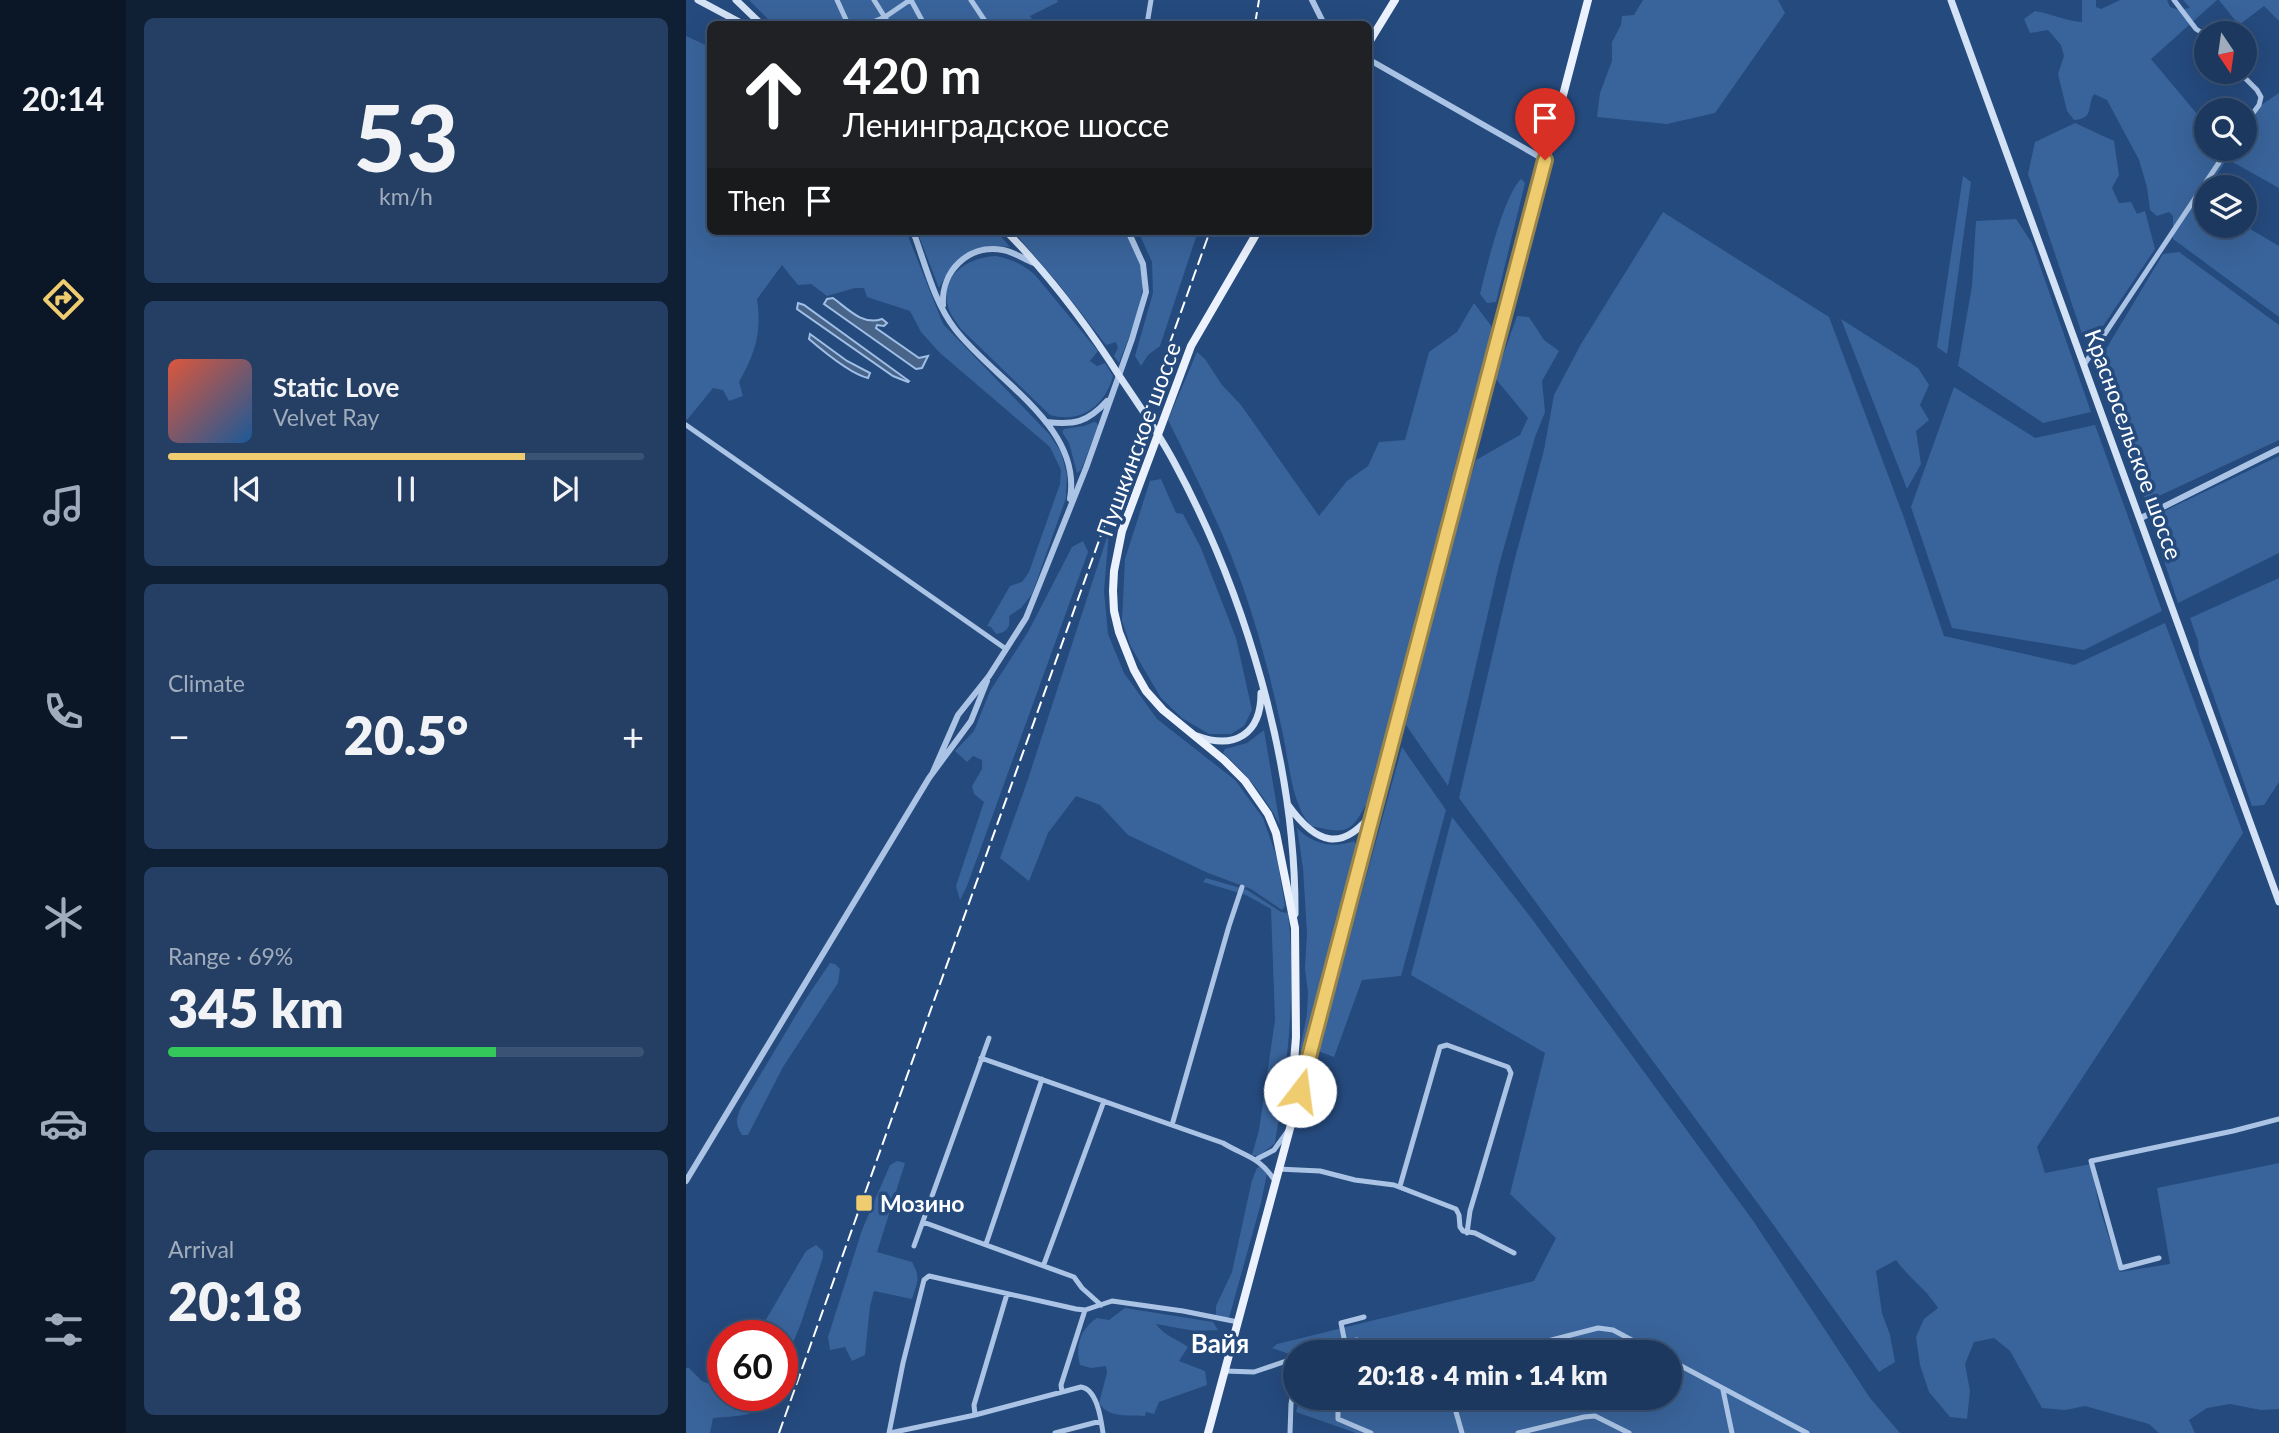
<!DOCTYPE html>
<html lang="en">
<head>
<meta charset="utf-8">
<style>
	:root { --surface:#1c385e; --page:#253f64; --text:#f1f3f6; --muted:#a0acbc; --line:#3a5273; --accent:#eecc6f }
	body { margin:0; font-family:Lato,sans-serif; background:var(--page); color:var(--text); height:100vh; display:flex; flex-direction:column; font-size:26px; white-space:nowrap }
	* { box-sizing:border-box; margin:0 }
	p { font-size:23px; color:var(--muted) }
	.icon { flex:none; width:38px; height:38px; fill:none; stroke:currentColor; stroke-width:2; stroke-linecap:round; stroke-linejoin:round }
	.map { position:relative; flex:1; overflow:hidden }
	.details { display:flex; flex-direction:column; gap:18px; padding:18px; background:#0f1f34; width:560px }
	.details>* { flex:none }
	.banner { position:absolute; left:21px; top:21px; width:665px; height:214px; border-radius:10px; box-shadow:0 7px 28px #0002,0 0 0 2px var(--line); background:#202124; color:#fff; overflow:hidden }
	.needle { width:46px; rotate:167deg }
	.buttons { position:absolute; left:1508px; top:21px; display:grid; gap:14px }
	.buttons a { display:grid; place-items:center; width:63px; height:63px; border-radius:50%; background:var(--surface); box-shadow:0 7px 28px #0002,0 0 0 2px var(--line); font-size:35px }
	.speed { position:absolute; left:21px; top:1320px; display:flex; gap:14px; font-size:35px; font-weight:700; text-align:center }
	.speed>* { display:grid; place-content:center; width:91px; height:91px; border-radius:50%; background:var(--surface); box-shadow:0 7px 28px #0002,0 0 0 2px var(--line); line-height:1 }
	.speed .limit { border:10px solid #d22; background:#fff; color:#111 }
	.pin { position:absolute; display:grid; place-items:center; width:60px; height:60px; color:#fff; margin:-72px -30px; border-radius:50% 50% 50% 0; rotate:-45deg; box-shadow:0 0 7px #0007 }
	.pin .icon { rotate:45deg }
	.me { position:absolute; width:77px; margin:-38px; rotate:15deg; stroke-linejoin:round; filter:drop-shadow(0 0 5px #0008) }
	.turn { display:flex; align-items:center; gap:24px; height:147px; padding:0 21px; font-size:32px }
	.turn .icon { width:91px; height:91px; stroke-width:2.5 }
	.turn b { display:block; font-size:49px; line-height:60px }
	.then { display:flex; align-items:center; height:66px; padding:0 21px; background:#0003; gap:14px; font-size:26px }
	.big { font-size:52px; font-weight:800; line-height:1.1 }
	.details .widget { flex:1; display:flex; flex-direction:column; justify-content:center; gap:10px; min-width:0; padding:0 24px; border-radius:10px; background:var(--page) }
	.details .dial { align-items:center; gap:0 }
	.dial b { font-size:91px; line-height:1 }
	.song { display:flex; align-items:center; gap:21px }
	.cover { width:84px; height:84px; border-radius:10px; background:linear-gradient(135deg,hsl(10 70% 55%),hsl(210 70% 35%)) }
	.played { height:7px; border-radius:4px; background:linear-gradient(90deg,var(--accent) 75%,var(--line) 75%) }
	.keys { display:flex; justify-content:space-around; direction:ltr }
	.heat { display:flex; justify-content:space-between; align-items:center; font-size:38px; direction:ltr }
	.charge { height:10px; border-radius:5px; background:linear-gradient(90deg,#34c759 69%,var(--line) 0) }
	.trip { position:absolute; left:597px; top:1340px; width:399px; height:70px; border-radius:35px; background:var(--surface); box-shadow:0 7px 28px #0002,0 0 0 2px var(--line); font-weight:800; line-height:70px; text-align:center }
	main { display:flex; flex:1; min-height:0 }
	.tabs { display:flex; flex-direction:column; width:126px; justify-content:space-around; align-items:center; background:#0b1626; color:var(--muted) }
	.tabs .icon { width:49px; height:49px }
	.tabs .selected { color:var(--accent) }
	.tabs b { font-size:32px; color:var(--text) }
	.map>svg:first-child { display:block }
</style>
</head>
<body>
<main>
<nav class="tabs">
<b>20:14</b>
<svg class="icon selected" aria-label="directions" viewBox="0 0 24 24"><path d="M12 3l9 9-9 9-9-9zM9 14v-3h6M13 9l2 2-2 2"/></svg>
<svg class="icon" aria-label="music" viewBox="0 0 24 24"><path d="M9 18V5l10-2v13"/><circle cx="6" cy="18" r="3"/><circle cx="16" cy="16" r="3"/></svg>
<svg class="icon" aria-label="phone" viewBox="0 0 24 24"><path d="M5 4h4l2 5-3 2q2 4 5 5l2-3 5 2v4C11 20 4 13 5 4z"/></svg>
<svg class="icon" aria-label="climate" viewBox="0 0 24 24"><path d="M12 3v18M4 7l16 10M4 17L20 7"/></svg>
<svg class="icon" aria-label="car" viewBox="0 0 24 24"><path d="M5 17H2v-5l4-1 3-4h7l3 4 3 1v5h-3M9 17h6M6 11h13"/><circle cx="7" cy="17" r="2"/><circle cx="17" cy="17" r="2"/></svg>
<svg class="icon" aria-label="filters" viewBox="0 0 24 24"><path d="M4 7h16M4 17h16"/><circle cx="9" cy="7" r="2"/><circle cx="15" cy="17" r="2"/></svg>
</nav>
<section class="details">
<div class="widget dial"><b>53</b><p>km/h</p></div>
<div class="widget">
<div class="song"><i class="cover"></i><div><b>Static Love</b><p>Velvet Ray</p></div></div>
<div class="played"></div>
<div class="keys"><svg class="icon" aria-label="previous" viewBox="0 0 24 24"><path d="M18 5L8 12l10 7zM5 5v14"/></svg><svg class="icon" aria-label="pause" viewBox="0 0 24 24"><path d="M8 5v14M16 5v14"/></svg><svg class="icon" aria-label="next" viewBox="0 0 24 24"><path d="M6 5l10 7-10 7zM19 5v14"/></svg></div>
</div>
<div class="widget"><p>Climate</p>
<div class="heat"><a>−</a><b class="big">20.5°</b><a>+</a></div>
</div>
<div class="widget"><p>Range · 69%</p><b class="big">345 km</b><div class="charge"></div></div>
<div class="widget"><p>Arrival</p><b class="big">20:18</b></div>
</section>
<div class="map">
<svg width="1593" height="1433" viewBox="0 0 1593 1433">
	<rect width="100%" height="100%" fill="#254a7d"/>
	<path fill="#39649b" d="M 63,0 L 371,0 L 372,2 L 344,16 L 349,24 L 87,24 Z
		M 957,0 L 1092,0 L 1099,13 L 1029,113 L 981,124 L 911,117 L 914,93 L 926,61 L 926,42 L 935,25 L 936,16 L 948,15 Z
		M 1396,0 L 1410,0 L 1410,7 L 1415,9 L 1434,0 L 1481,0 L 1484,7 L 1493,10 L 1504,8 L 1497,0 L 1531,0 L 1465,59 L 1521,126 L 1521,149 L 1559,149 L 1559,116 L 1593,93 L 1593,188 L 1541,159 L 1515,199 L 1521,203 L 1521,226 L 1559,226 L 1593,246 L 1593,317 L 1487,239 L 1487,216 L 1483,212 L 1471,216 L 1464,210 L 1461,187 L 1453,160 L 1421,100 L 1408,94 C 1400,108 1409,118 1388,120 L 1381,111 L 1372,74 L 1378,56 L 1375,45 L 1362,30 L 1344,33 L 1338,19 L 1349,11 C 1366,14 1379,21 1396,22 Z
		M 1533,0 L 1593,0 L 1593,21 L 1578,6 L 1553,25 Z
		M 0,36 L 24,47 L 24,231 L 220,231 L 257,324 L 363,434 L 375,452 L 381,475 L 380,498 L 346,594 L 335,608 L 323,616 C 325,627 321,632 310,634 L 305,627 L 301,626 L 324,586 L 336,582 L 343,572 L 374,484 L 375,470 L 364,447 L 254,353 L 235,332 L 224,311 L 181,297 L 178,288 L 169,288 L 141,296 L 125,284 L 112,285 L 96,265 L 71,299 C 76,333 69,353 53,382 L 57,396 L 43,401 L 37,390 L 27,388 L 1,420 L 0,419 Z
		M 1389,123 L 1428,141 L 1433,175 L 1426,188 L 1433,203 L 1445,202 L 1451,214 L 1459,211 L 1469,249 L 1407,341 L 1398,340 L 1342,174 L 1349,142 Z
		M 1277,176 L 1285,182 L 1261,354 L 1251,347 Z
		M 835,179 L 839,183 L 810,302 L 801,303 L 794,294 C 800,269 818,195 835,179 Z
		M 977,212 L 1143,317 L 1217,515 L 1258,636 L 1388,665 L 1479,623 L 1557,833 L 1351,1147 L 1359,1173 L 1405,1164 L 1413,1206 L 1434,1272 L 1484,1264 L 1471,1188 L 1593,1163 L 1593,1409 L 1575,1410 L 1544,1404 L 1521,1408 L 1503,1420 L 1509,1433 L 1473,1433 L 1463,1424 L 1399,1406 L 1379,1410 L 1356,1408 L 1324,1351 L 1308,1338 L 1288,1342 L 1279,1364 L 1284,1391 L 1281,1419 L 1264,1417 L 1243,1392 L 1234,1365 L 1230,1337 L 1238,1319 L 1252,1308 C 1240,1289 1223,1278 1210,1260 L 1190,1271 L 1196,1313 L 1204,1335 L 1209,1362 L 1193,1372 L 1084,1220 L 773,798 L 828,562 L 858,450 L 868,395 L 895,344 Z
		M 1330,219 L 1346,243 L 1405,412 L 1357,423 L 1272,366 L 1286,286 L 1290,221 Z
		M 231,231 L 310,231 L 324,247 C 286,243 270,255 253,288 Z
		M 327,231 L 438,231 C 447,245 457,260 457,277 C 457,306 443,337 433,363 L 428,356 L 432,348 L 430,342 L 420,345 L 371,282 Z
		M 452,231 L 512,231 L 474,346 L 462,355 L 455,366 L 449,356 L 467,293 L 466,262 Z
		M 1493,252 L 1593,325 L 1593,440 L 1460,502 L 1407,364 L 1417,354 L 1477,254 Z
		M 310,256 C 325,259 337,264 349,275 L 412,351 L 404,361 L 411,366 L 419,363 L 427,376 C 419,405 396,424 364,415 L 275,329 C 271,323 266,317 263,310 C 251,277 281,257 310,256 Z
		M 788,303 L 809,331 L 683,799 C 665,832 664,835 625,826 C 605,804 603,760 596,730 C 582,665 564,598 537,536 C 520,497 501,458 482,420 L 511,352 L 519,359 L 536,385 L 555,405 L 633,516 L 661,481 L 682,466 L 693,442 L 719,440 L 743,352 L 771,332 Z
		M 831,316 L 843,317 L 858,340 L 873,351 L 856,381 L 859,412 L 849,437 L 813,565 L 762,786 L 720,725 L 768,535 L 790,460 L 834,435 L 842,418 L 809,378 Z
		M 1155,319 L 1232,368 L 1243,385 L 1234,405 L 1243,420 L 1230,431 L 1235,464 L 1221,489 Z
		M 1268,387 L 1349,438 L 1409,425 L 1476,611 L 1398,650 L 1266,628 L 1225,507 Z
		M 408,422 L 411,423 L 412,426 L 395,470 L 391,473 L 383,443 L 376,432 L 378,429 L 398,426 Z
		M 1593,456 L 1593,553 L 1492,603 L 1464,518 Z
		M 475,479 L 490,513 L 497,514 L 515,548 L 550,638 L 566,710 L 558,726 L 545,734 L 523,734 L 496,718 L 475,698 L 445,647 L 436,621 L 439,559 L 464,481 Z
		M 423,531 L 418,591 L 422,634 L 438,673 L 471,719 L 549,780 L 577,818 L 591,858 L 599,906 L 596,910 L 565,889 L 522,873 L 442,835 L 414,805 L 390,796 L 362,833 L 343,881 L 314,858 L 341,782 Z
		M 397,541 L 402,552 L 281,886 L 274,900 L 270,886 L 298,802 L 288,794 L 286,786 L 296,769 L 296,760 L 287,756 L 281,762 L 269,751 L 288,731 L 304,691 L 342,632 L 386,547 Z
		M 1593,578 L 1593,782 L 1578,805 L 1566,806 L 1513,654 L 1512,641 L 1504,618 Z
		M 578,730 L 594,825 C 579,797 561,774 537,753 L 539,749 L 561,743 Z
		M 716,747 L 760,810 L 715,976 L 676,980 L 648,1057 L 632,1051 Z
		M 766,817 L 846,919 L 1068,1222 L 1184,1398 L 1214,1433 L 670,1433 L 610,1412 L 614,1398 L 984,1398 L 984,1353 L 626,1353 L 627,1347 L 603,1354 L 586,1348 L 591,1344 L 848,1281 L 870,1238 L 824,1194 L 859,1053 L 725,975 Z
		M 611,828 C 626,844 647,849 668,841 L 671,846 L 616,1059 L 614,1049 L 621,1014 L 622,992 L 619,969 L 621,933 L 617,868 Z
		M 520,878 L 561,890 L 595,912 L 602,913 C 611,990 601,1068 589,1143 L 573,1156 L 566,1155 L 573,1130 L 589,1020 L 585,909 L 560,895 L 517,882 Z
		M 144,963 L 149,964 L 154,969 L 152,983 L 97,1067 L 62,1135 L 56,1135 C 49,1124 50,1119 55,1107 L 119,1000 Z
		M 211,1161 L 219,1163 L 191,1252 L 226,1262 C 235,1278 231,1283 226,1299 L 188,1291 L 184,1306 L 179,1355 L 166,1361 L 159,1347 L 144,1350 L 142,1337 L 176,1230 L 204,1165 Z
		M 576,1166 L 581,1173 L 575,1203 L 543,1318 L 530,1315 L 530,1306 L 546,1272 L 566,1180 L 571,1168 Z
		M 130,1245 L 137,1251 L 137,1257 L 114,1326 L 96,1368 L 96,1335 L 71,1335 L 120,1251 Z
		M 439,1308 L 527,1322 L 532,1330 L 509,1331 L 470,1324 C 477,1335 491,1339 502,1347 L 493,1361 L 519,1371 L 521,1385 L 473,1402 L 468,1414 L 460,1412 L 459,1416 C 443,1415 422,1418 413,1403 L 421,1373 L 420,1366 L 405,1368 L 394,1365 C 389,1347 394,1329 411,1318 L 423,1320 Z
		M 0,1368 L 3,1368 L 16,1381 L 37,1390 L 37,1395 L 86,1395 C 77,1418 47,1416 27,1418 L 24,1433 L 0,1433 Z"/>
	<path fill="#496489" stroke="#9fbfe6" stroke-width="2" d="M 147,298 C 162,309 177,326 196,319 L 201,323 L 198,326 L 191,325 L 190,328 L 233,358 L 242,356 L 236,368 L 230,369 L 138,304 L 141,299 Z
		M 112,303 L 118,305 L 223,381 L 222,382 L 207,376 L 111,309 Z
		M 124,334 L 161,361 L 184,373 L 182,378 C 164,374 137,351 123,339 Z"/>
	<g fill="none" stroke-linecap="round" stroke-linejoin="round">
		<path stroke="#abc4e5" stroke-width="5" d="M 151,0 L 162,24
			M 188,0 L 203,24
			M 225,0 L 238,24
			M 285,0 L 301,24
			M 1488,0 L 1510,29 L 1521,36
			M 182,24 L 199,17 L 224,0
			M 461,24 L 465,0
			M 1553,72 L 1571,90 L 1575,97 L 1573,105 L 1559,124
			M 1398,365 L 1542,149
			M 0,425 L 320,649
			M 295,1058 L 537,1143 C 560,1157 573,1156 589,1181
			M 486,1125 L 543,926 L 556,887
			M 571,1159 L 588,1150 L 601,1132
			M 592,1169 L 634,1171 L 669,1180 L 708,1185 L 770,1209 L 773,1215 L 774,1227 L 777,1231 L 789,1233 L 828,1253
			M 714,1186 L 754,1047 L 761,1045 L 822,1067 L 825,1073 L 784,1211 L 781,1233
			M 237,1222 L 388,1277 L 396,1288 L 415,1305
			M 300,1244 L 356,1079
			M 228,1246 L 303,1038
			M 1473,1258 L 1435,1268 L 1405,1161 L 1547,1131 L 1593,1119
			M 358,1264 L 418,1101
			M 321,1294 L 288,1405 L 289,1415 L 395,1387 C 411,1389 415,1419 417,1433
			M 659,1343 L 655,1323 L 678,1317
			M 634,1349 L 671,1340
			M 619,1353 L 634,1349 L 635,1353
			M 815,1353 L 912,1328 L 927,1330 L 970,1353
			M 984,1360 L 1121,1433
			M 539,1371 L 568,1372 L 609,1358
			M 1037,1390 L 1046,1433
			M 376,1392 L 375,1385 L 399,1310
			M 652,1398 L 652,1419 L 685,1433
			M 766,1398 L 776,1433
			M 203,1433 L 217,1363 L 238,1280 L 243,1276 L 390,1309 L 399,1310 L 426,1301 L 497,1311 L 552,1322
			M 204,1433 L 289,1415
			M 369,1433 L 415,1421
			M 604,1433 L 605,1404 L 609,1382
			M 832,1433 L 898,1417 L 909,1416 L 943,1433"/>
		<path stroke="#abc4e5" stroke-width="6" d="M 626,0 L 638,24
			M 682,59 L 859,160
			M 227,231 C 239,263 248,302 269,329 C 308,380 397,426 384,499
			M 257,305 C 255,271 282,244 317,250 C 328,252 338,259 348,263
			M 360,422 C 388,425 401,423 421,401
			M 1455,518 L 1593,449
			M 247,772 L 272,715 L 303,676 L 340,618 L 400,468 L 446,339 L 460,292 L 457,264 L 442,231
			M 0,1181 L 243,778 L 285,721 L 301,681"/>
		<path stroke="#d4e2f5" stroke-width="7" d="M 12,0 L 57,24
			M 50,0 L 75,24
			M 1265,0 L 1593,902
			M 320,231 C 363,275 401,325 434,377 C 453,405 472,432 488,462 C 559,593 610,764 609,914
			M 511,736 C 549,750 575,734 575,693
			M 602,805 C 630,844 656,854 688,811"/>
		<path stroke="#ebf2fd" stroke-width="8" d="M 682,44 L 709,0
			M 572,231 L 505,346 L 436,531 L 428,571 L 427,591 L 428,611 L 433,632 L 448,670 L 460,691 L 477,710 L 538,760 L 559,781 L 582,814 L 590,833 L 609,928 L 610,1037 L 604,1113
			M 522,1433 L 677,857 L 902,0"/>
		<path stroke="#fff" stroke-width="2" stroke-dasharray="12 5" stroke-linecap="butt" d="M 569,24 L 573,0
			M 93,1433 L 524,231"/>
	</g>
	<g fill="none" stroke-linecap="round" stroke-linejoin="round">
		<g stroke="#9b8548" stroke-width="18">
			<path id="route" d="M 614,1091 L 859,160"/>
		</g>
		<use href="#route" stroke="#eecc6f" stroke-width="12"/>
	</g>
	<rect fill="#eecc6f" stroke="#254a7d" stroke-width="2.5" x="169" y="1194" width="18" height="18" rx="3.5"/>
	<g text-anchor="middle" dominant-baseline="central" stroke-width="7" stroke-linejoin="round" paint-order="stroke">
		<g font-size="23" fill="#fff" stroke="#254a7d">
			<text transform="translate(452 439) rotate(-70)">Пушкинское шоссе</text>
			<text transform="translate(1448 444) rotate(70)">Красносельское шоссе</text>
		</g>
		<g font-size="23" font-weight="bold" fill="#fff" stroke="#254a7d" text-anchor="start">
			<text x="194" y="1203">Мозино</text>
		</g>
		<g font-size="26" font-weight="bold" fill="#fff" stroke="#254a7d">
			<text x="534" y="1343">Вайя</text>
		</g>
	</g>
</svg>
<div class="buttons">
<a><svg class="needle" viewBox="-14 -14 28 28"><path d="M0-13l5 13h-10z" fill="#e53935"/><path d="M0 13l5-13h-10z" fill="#a0acbc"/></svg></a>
<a><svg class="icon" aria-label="search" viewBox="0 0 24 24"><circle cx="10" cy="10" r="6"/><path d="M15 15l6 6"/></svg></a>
<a><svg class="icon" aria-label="layers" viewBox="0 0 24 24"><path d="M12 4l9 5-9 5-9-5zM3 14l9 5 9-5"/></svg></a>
</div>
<div class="speed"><div class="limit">60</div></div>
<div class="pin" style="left:859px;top:160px;background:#d93025"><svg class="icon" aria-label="arrive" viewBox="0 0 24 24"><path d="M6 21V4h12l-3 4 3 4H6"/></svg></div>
<svg class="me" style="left:614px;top:1091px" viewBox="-20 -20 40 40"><circle r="19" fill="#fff"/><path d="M0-13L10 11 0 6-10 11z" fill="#eecc6f"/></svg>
<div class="trip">20:18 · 4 min · 1.4 km</div>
<div class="banner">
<div class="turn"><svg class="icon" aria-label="ahead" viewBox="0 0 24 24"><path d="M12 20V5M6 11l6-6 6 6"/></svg><div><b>420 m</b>Ленинградское шоссе</div></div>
<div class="then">Then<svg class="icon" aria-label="arrive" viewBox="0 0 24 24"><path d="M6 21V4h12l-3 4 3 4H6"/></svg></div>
</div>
</div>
</main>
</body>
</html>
